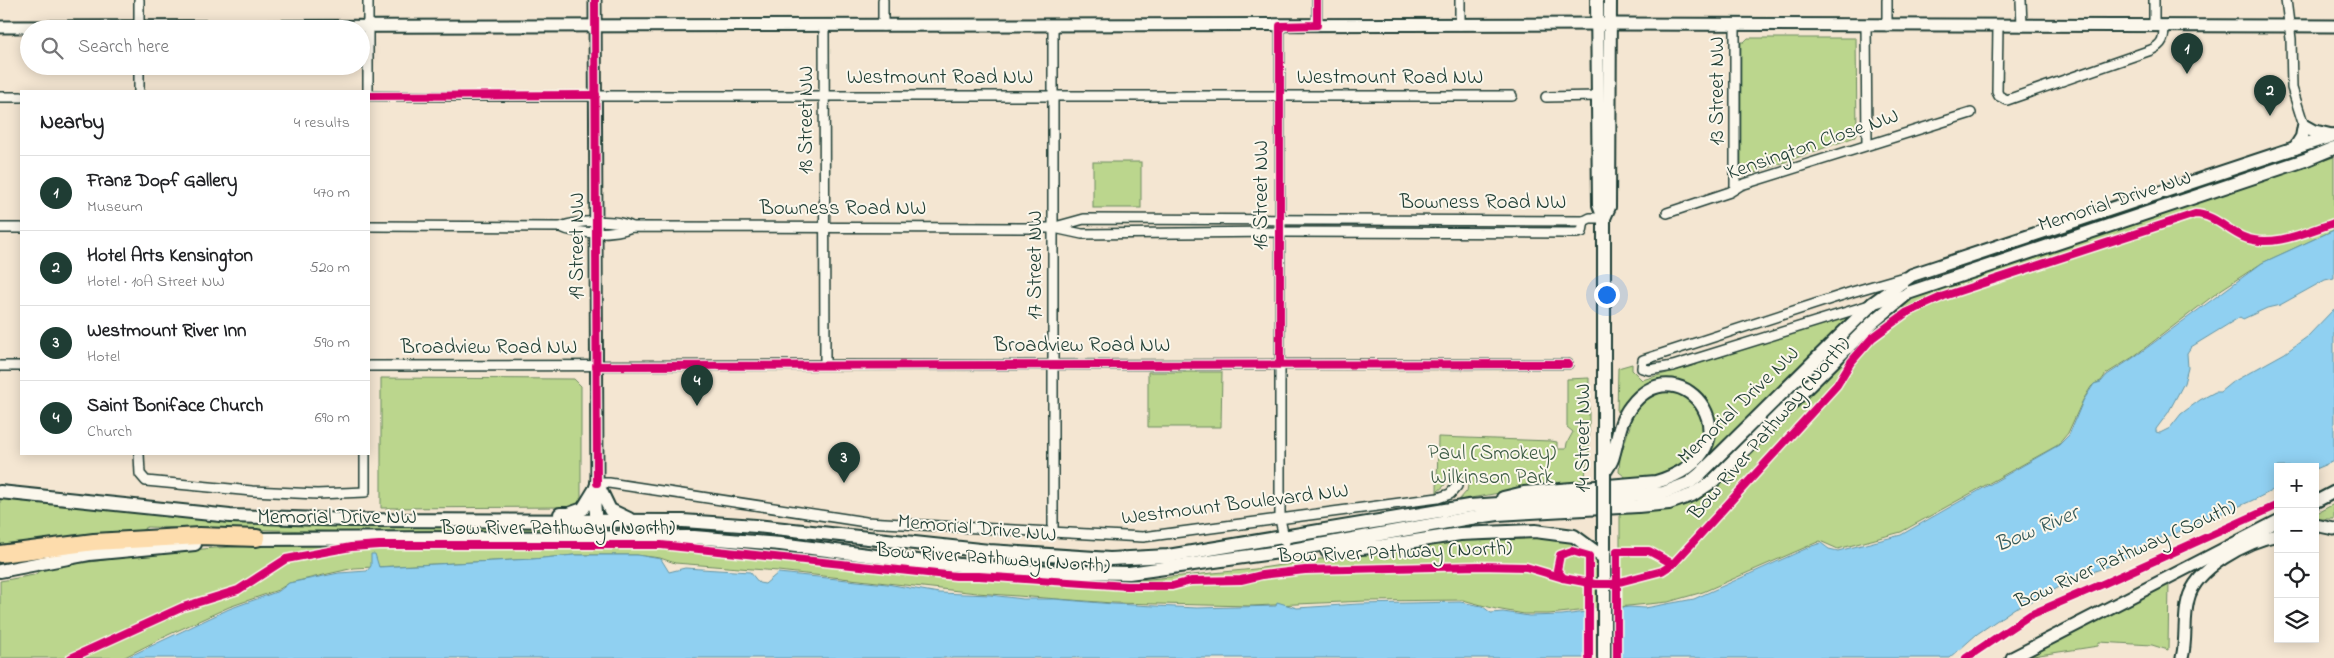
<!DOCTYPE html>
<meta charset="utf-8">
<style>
:root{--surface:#fff;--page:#f2f2f2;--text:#202124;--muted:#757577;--line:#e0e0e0;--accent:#1f3d34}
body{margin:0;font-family:"Indie Flower",sans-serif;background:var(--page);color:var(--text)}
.controls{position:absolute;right:15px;bottom:15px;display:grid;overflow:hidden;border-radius:0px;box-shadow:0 2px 12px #0003}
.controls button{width:45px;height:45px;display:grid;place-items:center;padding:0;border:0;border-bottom:1px solid var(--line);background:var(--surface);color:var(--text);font:25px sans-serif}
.you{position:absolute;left:1606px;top:294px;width:18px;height:18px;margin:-12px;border:4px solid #fff;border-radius:50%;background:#1a73e8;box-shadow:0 0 0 8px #1a73e833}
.badge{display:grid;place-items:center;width:32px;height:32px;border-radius:50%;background:var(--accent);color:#fff;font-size:16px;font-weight:700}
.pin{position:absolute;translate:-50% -41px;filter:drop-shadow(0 1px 2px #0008)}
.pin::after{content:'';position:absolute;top:26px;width:18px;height:15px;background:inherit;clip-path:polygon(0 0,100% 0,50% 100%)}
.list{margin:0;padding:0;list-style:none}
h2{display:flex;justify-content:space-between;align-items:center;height:65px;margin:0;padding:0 20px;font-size:21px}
h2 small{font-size:16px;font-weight:400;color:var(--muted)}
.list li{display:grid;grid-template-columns:32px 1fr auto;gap:15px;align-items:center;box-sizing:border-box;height:75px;padding:0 20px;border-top:1px solid var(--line)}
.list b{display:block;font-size:19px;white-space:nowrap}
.list p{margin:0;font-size:16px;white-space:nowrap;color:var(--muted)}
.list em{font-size:16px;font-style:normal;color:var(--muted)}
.icon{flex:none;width:28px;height:28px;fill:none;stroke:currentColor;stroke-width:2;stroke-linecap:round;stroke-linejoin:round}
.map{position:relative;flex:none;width:2334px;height:658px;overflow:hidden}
.search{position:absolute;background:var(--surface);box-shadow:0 2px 12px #0003;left:20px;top:20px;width:350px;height:55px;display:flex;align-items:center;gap:12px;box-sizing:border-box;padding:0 18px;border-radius:28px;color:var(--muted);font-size:19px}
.panel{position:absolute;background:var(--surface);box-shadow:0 2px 12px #0003;left:20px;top:90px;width:350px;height:365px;border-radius:0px}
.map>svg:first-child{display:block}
</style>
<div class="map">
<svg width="2334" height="658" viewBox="0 0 2334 658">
<rect width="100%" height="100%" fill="#f4e6d2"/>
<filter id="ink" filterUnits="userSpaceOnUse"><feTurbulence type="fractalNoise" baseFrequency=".02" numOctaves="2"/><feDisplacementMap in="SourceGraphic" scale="10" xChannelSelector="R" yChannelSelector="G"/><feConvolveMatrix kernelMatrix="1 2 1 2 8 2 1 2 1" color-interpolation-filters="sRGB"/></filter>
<g filter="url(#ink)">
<g fill="#bbd68d" stroke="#6d8a60">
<path d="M1748,38H1856L1857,132L1855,137L1754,173L1748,174L1743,170L1741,163V42H1744Z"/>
<path d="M2334,157V230L2262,263L2222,289L2133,357L2106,374L2101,381L2094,384L2091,387L2083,400L2068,433L2058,445L1901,532L1838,549L1820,541L1703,592L1668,602L1549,614H1524L1496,609L1463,600L1366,601L1251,606L1112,603L977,593L778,571L675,563L660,558L637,555H574L533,559L354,568L289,583L278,590L229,607L168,635L123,658H0V581L34,575L43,569L137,555L214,548L321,543H690L1074,580H1139L1255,569L1453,539L1542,536L1574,540L1586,552L1620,556V513C1655,510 1684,511 1713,490L1882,319L1913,296L1962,278Z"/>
<rect x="1093" y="162" width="48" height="46"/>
<path d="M1849,316L1848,320L1699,467C1707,454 1714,435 1713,419C1712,394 1681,377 1659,381C1636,385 1632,401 1617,412L1618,368L1632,364V370L1642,380L1678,370Z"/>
<path d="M1148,372H1222L1221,427H1148Z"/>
<path d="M381,378L574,379L581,386V497L578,503L571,507L381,508Z"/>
<path d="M1589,378V460L1586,465L1585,482L1534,487L1459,500L1467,491L1469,480L1467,478L1456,474L1449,476L1444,486L1437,492L1438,437L1551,441L1557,442V449H1566L1567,443L1573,432L1567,427V379Z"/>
<path d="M1670,391C1723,408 1706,455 1664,474C1654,478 1640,478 1629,480L1619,472L1620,457L1631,423L1629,422C1638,403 1650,395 1670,391Z"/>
<path d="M0,495L123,508L594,526L598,531L358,532L147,527L139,532L0,549Z"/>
<path d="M2334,504V519H2315V514Z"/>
<path d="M2169,580L2168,650L2152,645L2099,642L2098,646L2020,658Z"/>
</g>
<path fill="#90d0f1" stroke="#6395a5" d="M2334,230V278L2325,280L2280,305L2267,308L2243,319L2240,317L2191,347L2187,353L2188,368L2184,383L2168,413L2156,429V432L2160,433L2170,428L2181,414L2200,400L2215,392H2220L2231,383L2285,353L2307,337L2334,309V461L2315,469V467H2278V487C2255,501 2225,512 2199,522C2186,527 2171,539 2156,538L2150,545L2109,566L2073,579L2042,597L2015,608L1977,634L1950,658H126L229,609L279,591L289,583L339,573L367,571L371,566V554H375L379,567L533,559L574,555H637L661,559L669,572L685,568L750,572L759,583L765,584L778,573L887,584L939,593L990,595L1023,599H1054L1113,604L1197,608L1276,606L1277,602L1297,608L1358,604L1460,602L1482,606L1491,613L1503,612L1529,616L1562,615L1629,607L1645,608L1694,599L1812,546L1821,543L1829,549L1838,551L1901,535L2059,445L2069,435L2083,401L2094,384L2101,382L2107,375L2133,358L2262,263Z"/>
<path fill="#f4e6d2" d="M1618,606V634L1621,635L1619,658H1587L1586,644L1585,643L1586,609Z"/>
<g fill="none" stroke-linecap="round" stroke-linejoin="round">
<g stroke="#1f3d34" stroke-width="12">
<g id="minor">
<path d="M139,0V29"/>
<path d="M368,0V91"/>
<path d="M1317,0V25"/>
<path d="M1887,0V26"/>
<path d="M2021,0L2022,26"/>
<path d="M2154,0V26"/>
<path d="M2286,0L2291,39L2292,88L2304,126"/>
<path d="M1460,25V0"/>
<path d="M1866,25L1867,145"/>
<path d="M824,26L825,364"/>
<path d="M883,26V0"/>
<path d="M1053,26V533"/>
<path d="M1280,26V519L1285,542"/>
<path d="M1998,26L1997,92L1999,96L2007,100L2151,50C2163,44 2164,39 2164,26"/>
<path d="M139,66V91"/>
<path d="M369,96H1512"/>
<path d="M0,97H21"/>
<path d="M1546,97L1597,96"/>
<path d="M1735,188V24"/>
<path d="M1667,213L1730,192L1741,185L1971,113"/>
<path d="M1584,221L1590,218H1604"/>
<path d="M369,226L561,227C576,220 617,219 632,227"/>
<path d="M561,227C576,235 616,234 632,227L1054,228L1082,234L1280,232L1576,233L1582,232L1584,221"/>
<path d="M1055,227L1084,219L1584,221"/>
<path d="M0,228H21"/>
<path d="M1904,277L1852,292L1643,360L1642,368L1649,370L1673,366L1905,294"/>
<path d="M0,366H21"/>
<path d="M369,366L1568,364"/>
<path d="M139,454L140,474L146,481L252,491L317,494L365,492V454"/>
<path d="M597,483H609L866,522L1143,537L1438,498L1450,494L1457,486"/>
</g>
</g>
<g stroke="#1f3d34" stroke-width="15">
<g id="tertiary">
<path d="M595,0L597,483L594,491L596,521"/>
<path d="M0,27L1610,24L2334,26"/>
<path d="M2315,502L2334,492"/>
<path d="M2315,525L2334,529"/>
<path d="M2012,658L2278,521"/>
<path d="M2182,658C2187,639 2183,619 2188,600C2195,568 2247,541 2278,535"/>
</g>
</g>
<g stroke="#1f3d34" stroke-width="16">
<g id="secondary">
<path d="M1597,0L1599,205L1604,218V473"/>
<path d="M2295,148L2302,137L2304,126L2313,131L2330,135"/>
<path d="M1604,218L1609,207L1610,0"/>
<path d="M597,483L610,510L629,519"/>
<path d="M0,492L230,516L350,520L683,521L756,526L989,551L1110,559L1168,556L1469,506L1663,493L1689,483L1699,475L1873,303L1912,275L2334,135"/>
<path d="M1503,498L1524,493L1656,482C1765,450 1681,340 1631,406C1619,421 1618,439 1613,456C1612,462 1607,468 1604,473"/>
<path d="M560,514H569L583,509L594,491"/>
<path d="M249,539L694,537L780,544L907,560L1024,571L1129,573L1286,551L1464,519L1498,514L1638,506L1669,503L1692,495L1713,481L1873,322L1908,293L2305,160L2334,148"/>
<path d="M1327,551L1383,546L1460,534L1535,531L1574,536L1604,558"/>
<path d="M0,571L89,554L195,544"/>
<path d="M1604,658V531"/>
</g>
</g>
<g stroke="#1f3d34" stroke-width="20">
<path id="motorway" d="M0,554L94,542L199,536L257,538"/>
</g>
<use href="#minor" stroke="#fbf7ec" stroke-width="9"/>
<use href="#tertiary" stroke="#fbf7ec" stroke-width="11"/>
<use href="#secondary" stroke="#fbf7ec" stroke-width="12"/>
<use href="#motorway" stroke="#fddcac" stroke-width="16"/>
<g stroke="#1f3d34" stroke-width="16" stroke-linecap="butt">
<path id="secondary-bridge" d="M1604,531V473"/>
</g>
<use href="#secondary-bridge" stroke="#fbf7ec" stroke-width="12"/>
<g stroke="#fbf7ec" stroke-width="11">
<g id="cycleway">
<path d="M595,0L597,483"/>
<path d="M369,96L596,95"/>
<path d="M1280,364V26L1317,25V0"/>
<path d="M596,366L1568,364"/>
<path d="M1563,578L1557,570L1560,555L1572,551L1589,556V658"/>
<path d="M71,658L183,607L238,590L286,559L351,547L379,545H661L956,576H979L1127,586H1172L1191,581L1241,580L1262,575L1305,570L1478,566L1526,567L1563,578L1595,584H1612L1662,571L1673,564L1837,385L1851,362L1872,338L1906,313L1944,296L2195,214C2213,214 2227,230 2243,237C2272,249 2306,232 2334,223"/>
<path d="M1617,658V551H1649L1673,564"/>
<path d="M1966,658L2030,615L2105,583L2278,505"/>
</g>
</g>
<use href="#cycleway" stroke="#d6006c" stroke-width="8"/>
</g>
</g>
<g text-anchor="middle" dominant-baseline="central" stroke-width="4" stroke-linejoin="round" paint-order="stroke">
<g font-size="21" fill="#1f3d34" stroke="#fbf7ec">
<text x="940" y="78">Westmount Road NW</text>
<text x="1390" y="78">Westmount Road NW</text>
<text transform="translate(1718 91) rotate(-90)">13 Street NW</text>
<text transform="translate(807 120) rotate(-90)">18 Street NW</text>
<text transform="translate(1813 145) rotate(-19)">Kensington Close NW</text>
<text transform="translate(1262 195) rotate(-90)">16 Street NW</text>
<text transform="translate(2115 202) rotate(-18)">Memorial Drive NW</text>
<text x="1483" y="203">Bowness Road NW</text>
<text x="843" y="209">Bowness Road NW</text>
<text transform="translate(578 246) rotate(-90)">19 Street NW</text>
<text transform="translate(1036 265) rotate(-90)">17 Street NW</text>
<text x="1082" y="346">Broadview Road NW</text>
<text x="489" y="348">Broadview Road NW</text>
<text transform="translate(1739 406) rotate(-44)">Memorial Drive NW</text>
<text transform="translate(1770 429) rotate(-49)">Bow River Pathway (North)</text>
<text transform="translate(1584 438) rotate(-90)">14 Street NW</text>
<text transform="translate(1235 505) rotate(-7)">Westmount Boulevard NW</text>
<text x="337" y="518">Memorial Drive NW</text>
<text x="558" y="529">Bow River Pathway (North)</text>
<text transform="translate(977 529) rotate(5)">Memorial Drive NW</text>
<text transform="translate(1395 553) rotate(-2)">Bow River Pathway (North)</text>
<text transform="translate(2126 555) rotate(-24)">Bow River Pathway (South)</text>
<text transform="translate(993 559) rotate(4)">Bow River Pathway (North)</text>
</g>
<g font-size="21" fill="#3e5c46" stroke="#fbf7ec">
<text x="1492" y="454">Paul (Smokey)<tspan x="1492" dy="24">Wilkinson Park</tspan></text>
</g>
<g font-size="22" font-style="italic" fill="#365a5a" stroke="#fbf7ec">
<text transform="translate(2037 530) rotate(-23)">Bow River</text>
</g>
</g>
</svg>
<div class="controls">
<button>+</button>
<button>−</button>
<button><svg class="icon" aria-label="locate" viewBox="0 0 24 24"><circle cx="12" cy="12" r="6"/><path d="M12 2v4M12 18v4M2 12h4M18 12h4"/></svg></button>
<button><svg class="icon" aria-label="layers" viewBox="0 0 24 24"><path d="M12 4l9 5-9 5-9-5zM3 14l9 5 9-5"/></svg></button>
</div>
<div class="you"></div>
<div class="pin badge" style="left:2187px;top:74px">1</div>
<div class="pin badge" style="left:2270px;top:116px">2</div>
<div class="pin badge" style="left:844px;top:483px">3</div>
<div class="pin badge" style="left:697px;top:406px">4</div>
<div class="search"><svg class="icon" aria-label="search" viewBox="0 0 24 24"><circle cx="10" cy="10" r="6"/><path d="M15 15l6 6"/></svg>Search here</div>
<section class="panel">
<h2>Nearby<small>4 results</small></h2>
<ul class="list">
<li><span class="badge">1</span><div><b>Franz Dopf Gallery</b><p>Museum</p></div><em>470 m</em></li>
<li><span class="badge">2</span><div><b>Hotel Arts Kensington</b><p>Hotel · 10A Street NW</p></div><em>520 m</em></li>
<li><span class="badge">3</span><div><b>Westmount River Inn</b><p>Hotel</p></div><em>590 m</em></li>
<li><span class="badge">4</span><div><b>Saint Boniface Church</b><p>Church</p></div><em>690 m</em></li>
</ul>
</section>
</div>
